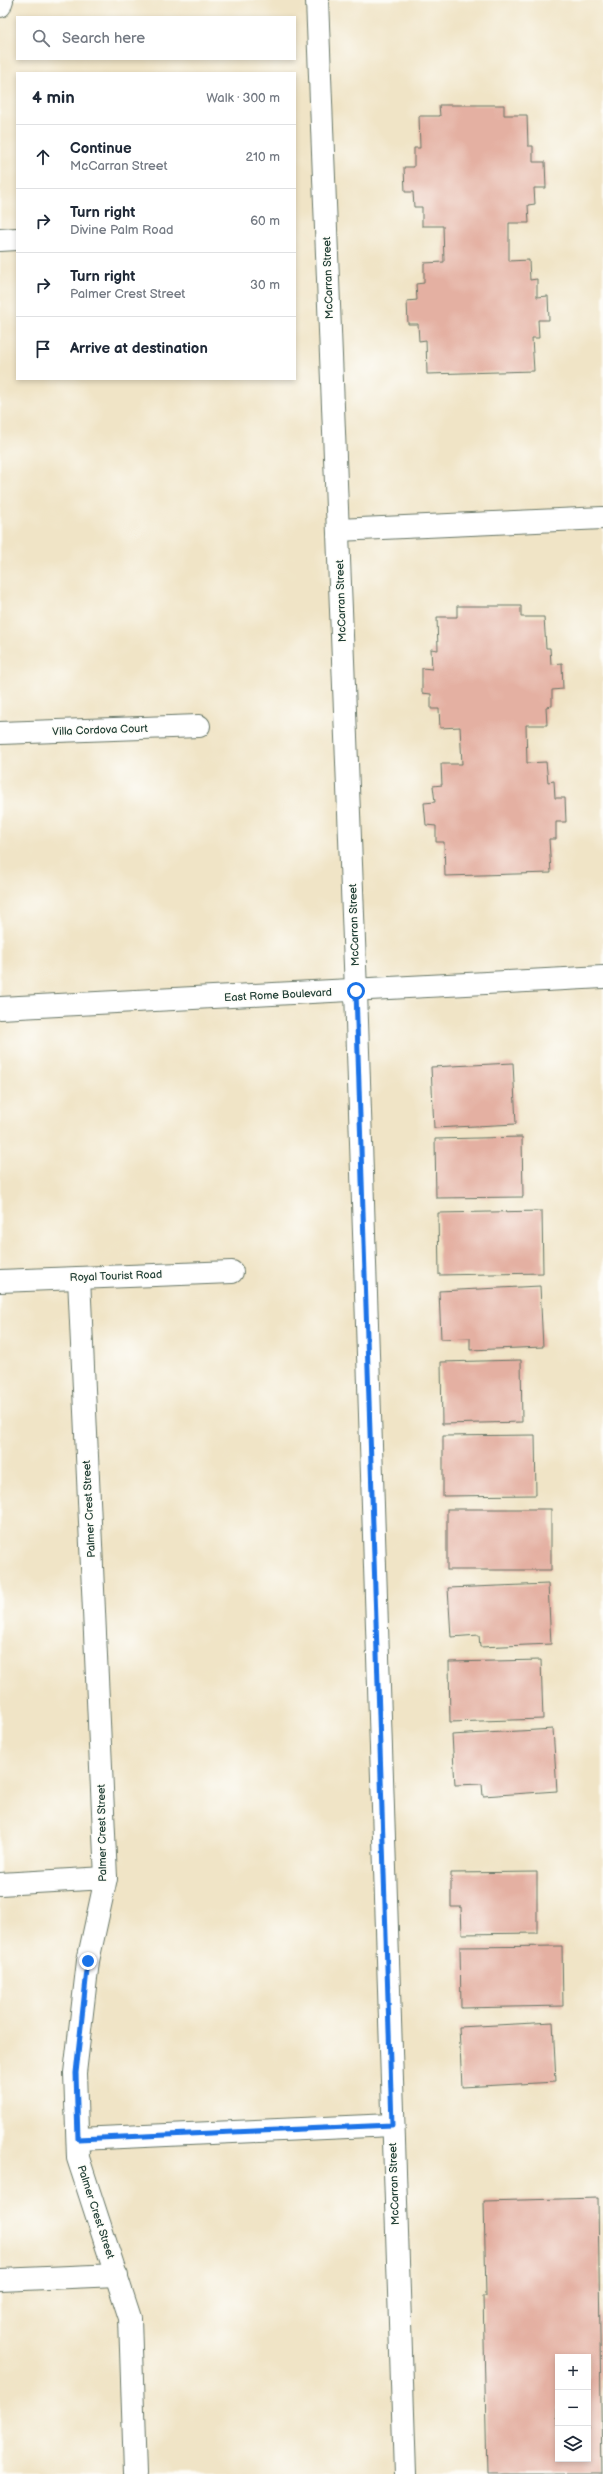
<!DOCTYPE html>
<meta charset="utf-8">
<style>
:root{--surface:#fff;--page:#f2f2f3;--text:#1f2937;--muted:#747a83;--line:#e0e1e3}
body{margin:0;font-family:"Balsamiq Sans",sans-serif;background:var(--page);color:var(--text)}
.controls{position:absolute;right:12px;bottom:12px;display:grid;overflow:hidden;border-radius:0px;box-shadow:0 2px 6px #0003}
.controls button{width:36px;height:36px;display:grid;place-items:center;padding:0;border:0;border-bottom:1px solid var(--line);background:var(--surface);color:var(--text);font:20px sans-serif}
.stop{position:absolute;width:12px;height:12px;margin:-9px;border:3px solid #1a73e8;border-radius:50%;background:#fff}
.stop.end{background:#1a73e8;border-color:#fff;box-shadow:0 1px 4px #0008}
.list{margin:0;padding:0;list-style:none}
h2{display:flex;justify-content:space-between;align-items:center;height:52px;margin:0;padding:0 16px;font-size:17px}
h2 small{font-size:13px;font-weight:400;color:var(--muted)}
.list li{display:grid;grid-template-columns:26px 1fr auto;gap:12px;align-items:center;box-sizing:border-box;height:64px;padding:0 16px;border-top:1px solid var(--line)}
.list b{display:block;font-size:15px;white-space:nowrap}
.list p{margin:0;font-size:13px;white-space:nowrap;color:var(--muted)}
.list em{font-size:13px;font-style:normal;color:var(--muted)}
.icon{flex:none;width:22px;height:22px;fill:none;stroke:currentColor;stroke-width:2;stroke-linecap:round;stroke-linejoin:round}
.map{position:relative;flex:none;width:603px;height:2474px;overflow:hidden}
.search{position:absolute;background:var(--surface);box-shadow:0 2px 6px #0003;left:16px;top:16px;width:280px;height:44px;display:flex;align-items:center;gap:10px;box-sizing:border-box;padding:0 14px;border-radius:0px;color:var(--muted);font-size:15px}
.panel{position:absolute;background:var(--surface);box-shadow:0 2px 6px #0003;left:16px;top:72px;width:280px;height:308px;border-radius:0px}
.map>svg:first-child{display:block}
</style>
<div class="map">
<svg width="603" height="2474" viewBox="0 0 603 2474">
<rect width="100%" height="100%" fill="#fdfcf7"/>
<filter id="ink" filterUnits="userSpaceOnUse"><feTurbulence type="fractalNoise" baseFrequency=".025" numOctaves="2"/><feDisplacementMap in="SourceGraphic" scale="8" xChannelSelector="R" yChannelSelector="G"/><feConvolveMatrix kernelMatrix="1 2 1 2 8 2 1 2 1" color-interpolation-filters="sRGB"/></filter>
<filter id="wash" filterUnits="userSpaceOnUse"><feTurbulence type="fractalNoise" baseFrequency=".012" numOctaves="4" result="noise"/><feDisplacementMap in="SourceGraphic" scale="16" xChannelSelector="R" yChannelSelector="G"/><feGaussianBlur stdDeviation="0.9" result="paint"/><feColorMatrix in="noise" values="0 0 0 0 0 0 0 0 0 0 0 0 0 0 0 0 0 1.4 0 .05"/><feComposite in="paint" operator="in"/></filter>
<g filter="url(#wash)">
<rect width="100%" height="100%" fill="#f0e4c6"/>
<g id="blocks">
<g fill="#e4b0a2" fill-rule="evenodd">
<path d="M439,105H504V115H527L528,146H533V162H545L546,188H534L535,204L528,205L529,223H509V261L529,260L530,280L537,279V297L548,296L549,320H538L539,338H532L534,371L427,374L426,340L419,341L418,324H408L407,301L417,300L416,284L424,283V263L444,262L443,226H422V207H414L413,192H405L404,167H414V148H420L419,116H440Z"/>
<path d="M457,606H521V617H544L546,648H550L551,664L562,663L563,689L552,690V706L546,707L547,725H526L527,763L546,762L548,782L554,781L555,798H565L566,822H556V839H549L551,873L445,876L444,842H436V826L426,825L424,803L435,802L433,786L442,785L441,764H462L460,727L440,728L439,709H431V694L422,693V668L432,669L431,649L438,650L437,617H457Z"/>
<path d="M513,1063L516,1124L434,1128L431,1067Z"/>
<path d="M522,1137L523,1197L436,1198L435,1139Z"/>
<path d="M542,1211L543,1273L439,1275L438,1213Z"/>
<path d="M540,1286L543,1347L470,1350V1338L441,1339L439,1291Z"/>
<path d="M521,1360L522,1422L442,1424L441,1362Z"/>
<path d="M535,1435L536,1495L443,1496V1436Z"/>
<rect x="447" y="1509" width="104" height="61"/>
<path d="M548,1584L551,1644L480,1647L479,1635L451,1637L448,1588Z"/>
<path d="M541,1660L543,1719L450,1722L449,1662Z"/>
<path d="M553,1729L557,1791L483,1796L482,1784L455,1785L452,1735Z"/>
<path d="M537,1872V1933L462,1934L461,1907H451V1873Z"/>
<path d="M562,1946L563,2006L461,2008L460,1947Z"/>
<path d="M553,2022L556,2082L462,2087L459,2027Z"/>
<path d="M598,2198L602,2474H487L483,2296H486L484,2201ZM558,2357H588V2459H558Z"/>
</g>
</g>
</g>
<g filter="url(#ink)">
<use href="#blocks" fill-opacity="0" stroke="#687767" stroke-width="1"/>
<g fill="none" stroke-linecap="round" stroke-linejoin="round">
<g stroke="#687767" stroke-width="24">
<g id="minor">
<path d="M317,0L356,991L405,2474"/>
<path d="M0,6L2,0"/>
<path d="M0,240L17,239"/>
<path d="M338,530L603,518"/>
<path d="M0,733L199,726"/>
<path d="M0,1008L603,977"/>
<path d="M79,1278L106,1878L88,1961L75,2073L78,2158L130,2318L135,2474"/>
<path d="M0,1281L232,1272"/>
<path d="M0,1884L106,1878"/>
<path d="M78,2139L392,2125"/>
<path d="M0,2280L117,2275"/>
</g>
</g>
<use href="#minor" stroke="#fff" stroke-width="22"/>
</g>
</g>
<g fill="none" stroke-linecap="round" stroke-linejoin="round" filter="url(#ink)">
<path stroke="#1a73e8" stroke-width="5" d="M88,1961L76,2073L78,2139L392,2125L356,991"/>
</g>
<g text-anchor="middle" dominant-baseline="central" stroke-width="3" stroke-linejoin="round" paint-order="stroke">
<g font-size="11" fill="#1f3d34" stroke="#fdfcf7">
<text transform="translate(328 278) rotate(-92)">McCarran Street</text>
<text transform="translate(341 601) rotate(-92)">McCarran Street</text>
<text transform="translate(100 730) rotate(-2)">Villa Cordova Court</text>
<text transform="translate(354 925) rotate(-92)">McCarran Street</text>
<text transform="translate(278 995) rotate(-3)">East Rome Boulevard</text>
<text transform="translate(116 1276) rotate(-2)">Royal Tourist Road</text>
<text transform="translate(89 1509) rotate(-93)">Palmer Crest Street</text>
<text transform="translate(102 1833) rotate(-91)">Palmer Crest Street</text>
<text transform="translate(394 2184) rotate(-92)">McCarran Street</text>
<text transform="translate(96 2212) rotate(72)">Palmer Crest Street</text>
</g>
</g>
</svg>
<div class="controls">
<button>+</button>
<button>−</button>
<button><svg class="icon" aria-label="layers" viewBox="0 0 24 24"><path d="M12 4l9 5-9 5-9-5zM3 14l9 5 9-5"/></svg></button>
</div>
<div class="stop" style="left:356px;top:991px"></div>
<div class="stop end" style="left:88px;top:1961px"></div>
<div class="search"><svg class="icon" aria-label="search" viewBox="0 0 24 24"><circle cx="10" cy="10" r="6"/><path d="M15 15l6 6"/></svg>Search here</div>
<section class="panel">
<h2>4 min<small>Walk · 300 m</small></h2>
<ul class="list">
<li><svg class="icon" aria-label="ahead" viewBox="0 0 24 24"><path d="M12 20V5M6 11l6-6 6 6"/></svg><div><b>Continue</b><p>McCarran Street</p></div><em>210 m</em></li>
<li><svg class="icon" aria-label="right" viewBox="0 0 24 24"><path d="M7 20v-9h11M14 6l5 5-5 5"/></svg><div><b>Turn right</b><p>Divine Palm Road</p></div><em>60 m</em></li>
<li><svg class="icon" aria-label="right" viewBox="0 0 24 24"><path d="M7 20v-9h11M14 6l5 5-5 5"/></svg><div><b>Turn right</b><p>Palmer Crest Street</p></div><em>30 m</em></li>
<li><svg class="icon" aria-label="arrive" viewBox="0 0 24 24"><path d="M6 21V4h12l-3 4 3 4H6"/></svg><div><b>Arrive at destination</b></div></li>
</ul>
</section>
</div>
